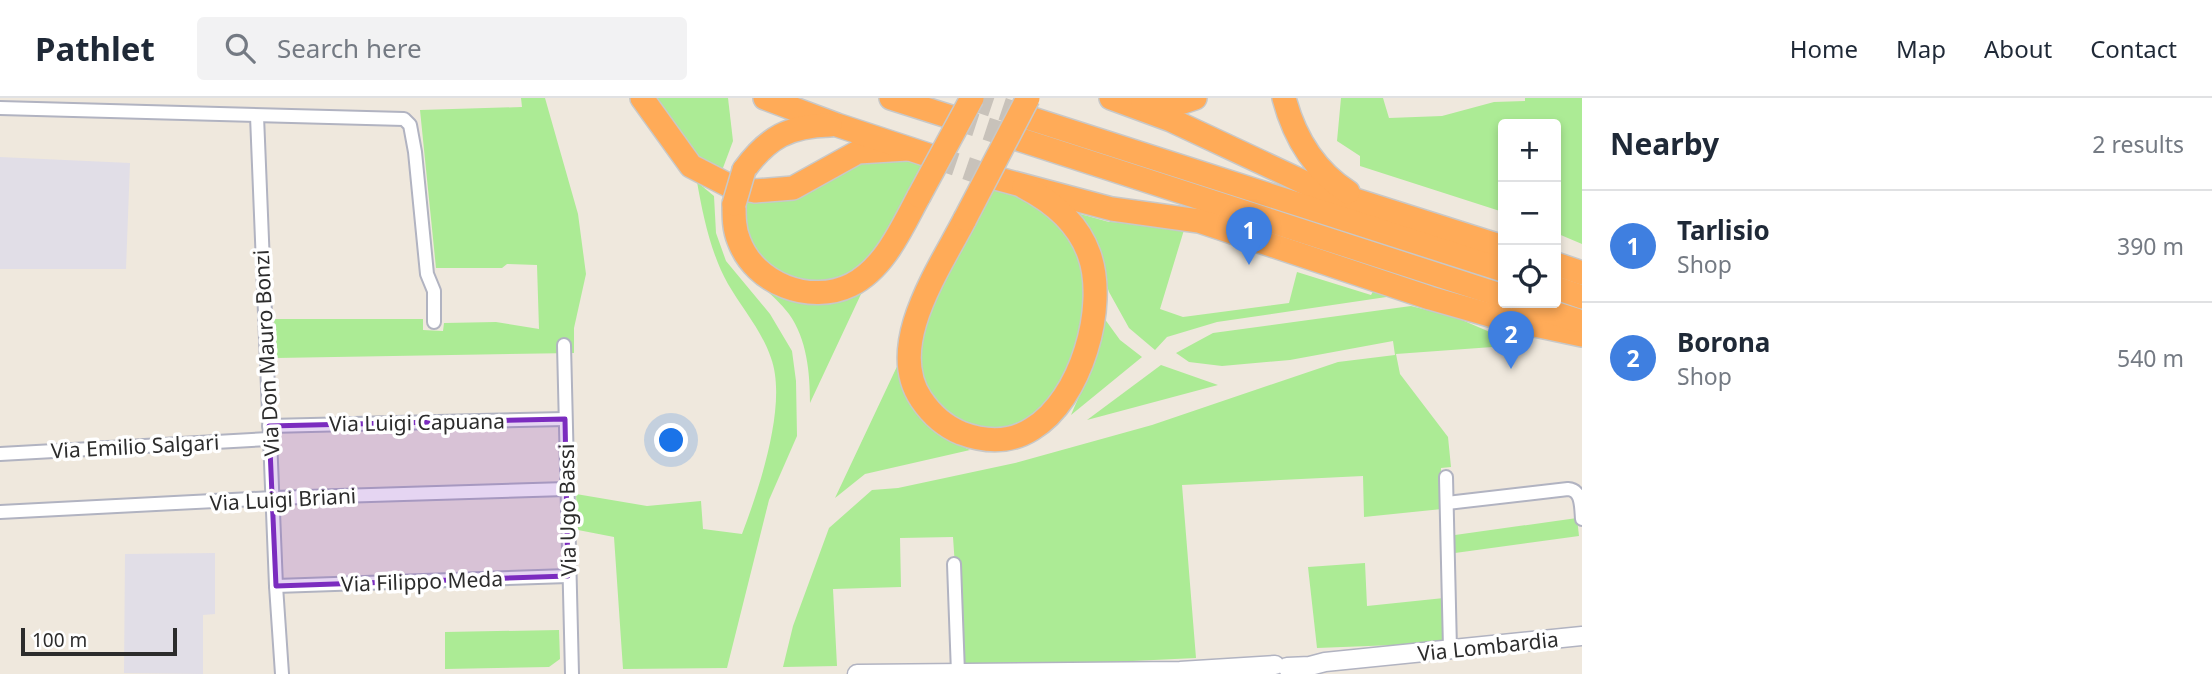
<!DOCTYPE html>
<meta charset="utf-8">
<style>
:root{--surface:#fff;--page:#f2f2f3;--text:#1f2937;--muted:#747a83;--line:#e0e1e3;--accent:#0f766e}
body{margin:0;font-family:"Noto Sans",sans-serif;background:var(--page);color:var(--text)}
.controls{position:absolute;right:21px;top:21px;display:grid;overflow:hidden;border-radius:7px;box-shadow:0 4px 10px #0003}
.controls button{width:63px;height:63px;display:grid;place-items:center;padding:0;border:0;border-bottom:2px solid var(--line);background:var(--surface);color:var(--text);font:35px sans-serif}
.scale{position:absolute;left:21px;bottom:18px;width:156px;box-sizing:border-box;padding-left:7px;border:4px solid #2c2c2c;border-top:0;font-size:19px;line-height:24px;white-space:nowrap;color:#2c2c2c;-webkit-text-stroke:5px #fff;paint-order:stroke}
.you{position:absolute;left:672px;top:343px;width:24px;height:24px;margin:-18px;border:5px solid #fff;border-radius:50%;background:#1a73e8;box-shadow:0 0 0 10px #1a73e833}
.badge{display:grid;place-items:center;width:46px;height:46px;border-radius:50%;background:var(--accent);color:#fff;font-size:23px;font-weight:700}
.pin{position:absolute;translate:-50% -58px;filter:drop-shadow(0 2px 4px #0008)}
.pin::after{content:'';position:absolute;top:37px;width:24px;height:21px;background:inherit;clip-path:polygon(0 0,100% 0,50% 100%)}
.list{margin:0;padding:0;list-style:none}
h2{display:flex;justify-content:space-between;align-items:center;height:91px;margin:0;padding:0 28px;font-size:30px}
h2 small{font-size:23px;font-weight:400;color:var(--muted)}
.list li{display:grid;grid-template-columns:46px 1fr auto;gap:21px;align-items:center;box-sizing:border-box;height:112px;padding:0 28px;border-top:2px solid var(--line)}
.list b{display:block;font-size:26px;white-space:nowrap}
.list p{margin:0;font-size:23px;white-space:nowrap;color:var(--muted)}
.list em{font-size:23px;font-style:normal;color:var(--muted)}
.icon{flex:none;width:38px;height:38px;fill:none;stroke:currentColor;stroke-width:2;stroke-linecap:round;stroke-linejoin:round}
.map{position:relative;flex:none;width:1582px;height:576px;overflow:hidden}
header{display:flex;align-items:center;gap:42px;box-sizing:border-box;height:98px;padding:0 35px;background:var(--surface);border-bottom:2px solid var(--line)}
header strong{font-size:33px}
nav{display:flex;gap:38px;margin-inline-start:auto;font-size:24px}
.search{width:490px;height:63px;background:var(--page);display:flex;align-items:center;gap:18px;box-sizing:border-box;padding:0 24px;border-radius:7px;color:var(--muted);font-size:26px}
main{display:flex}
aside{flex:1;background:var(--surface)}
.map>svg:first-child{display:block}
</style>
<header>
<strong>Pathlet</strong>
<div class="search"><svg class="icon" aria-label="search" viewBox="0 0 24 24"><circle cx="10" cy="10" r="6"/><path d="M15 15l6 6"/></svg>Search here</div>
<nav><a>Home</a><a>Map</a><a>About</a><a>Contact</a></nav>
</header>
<main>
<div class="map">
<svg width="1582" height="576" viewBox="0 0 1582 576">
<rect width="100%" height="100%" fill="#efe8dd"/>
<g fill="#e1dee7">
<path d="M0,59L130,65L126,171H0Z"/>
<path d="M215,455V516L203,517V576L124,575L125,456Z"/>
</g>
<g fill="#aceb95">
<path d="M521,0H545L578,116L586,176L574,230V255L276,260L274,221H423V232L443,233L444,225L496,224L539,231L537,167L507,166L502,170H436L420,12L522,9Z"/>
<path d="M649,0H728L733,43L720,78L705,70Z"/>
<path d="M1341,0H1383L1389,20L1442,18L1494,4L1525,3V0H1582V146L1556,135V26H1503V114L1360,68V58L1337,43Z"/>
<path d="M893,57L930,65L900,129L844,185L796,187L749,150L741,101L856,63Z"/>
<path d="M697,84L714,98L716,135L726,163L770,216L792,253L796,283L797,338L769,402L727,570L623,571L614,439L578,432L576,396L647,408L701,403L703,431L742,436C759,391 788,306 771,260C762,233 742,210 728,186C711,156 703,118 697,84Z"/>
<path d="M992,85L1025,97L1058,120L1084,159L1090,208L1058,304L995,338L949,324L920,285V236L930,205Z"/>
<path d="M1066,112L1109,124L1146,125L1167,131L1184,132L1160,211L1183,219L1289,205L1297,174L1371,197L1375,190L1400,197L1217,224L1167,239L1155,252L1129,230L1109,194L1092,142Z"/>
<path d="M751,177L838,202L862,194L810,305C810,275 807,241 789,216C778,202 763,190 751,177Z"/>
<path d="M1411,208L1455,219L1520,247L1396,256L1400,276L1448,339L1451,369L1441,370L1442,411L1364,419L1363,378L1182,387L1196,560L962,571L953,439L900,440L901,489L833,491L837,568L783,569L793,528L829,430L872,392L898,390L1015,365L1152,327L1338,264L1395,257L1393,243L1290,262L1222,268L1189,264L1176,255L1213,235Z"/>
<path d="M1104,220L1120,242L1142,259L1071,317C1085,285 1100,256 1104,220Z"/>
<path d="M901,260C901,267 900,276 901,283C907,317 941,339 970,352L865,376L835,400Z"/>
<path d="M1161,267L1218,287L1087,322Z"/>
<path d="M1577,420L1579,438L1455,455V437Z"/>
<path d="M1365,465L1367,508L1444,500L1446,545L1317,550L1308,469Z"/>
<path d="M559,532L560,561L549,569L445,571V534Z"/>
</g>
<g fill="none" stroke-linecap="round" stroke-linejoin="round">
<g stroke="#c8c2ba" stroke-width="23" stroke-dasharray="23 11" stroke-linecap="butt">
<path d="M970,0L1026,19"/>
<path d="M954,20L1015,40"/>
<path d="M934,59L995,80"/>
</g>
<g stroke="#b1b3c1" stroke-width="16">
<g id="street">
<path d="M0,10L404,21L410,27L415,54L427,176L434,193V224"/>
<path d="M257,18L276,488L282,576"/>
<path d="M564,247L572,576"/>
<path d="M269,328L565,321"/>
<path d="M0,356L269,341"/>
<path d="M1446,379L1450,551"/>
<path d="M1447,405L1568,391C1582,392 1581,409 1582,421"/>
<path d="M0,414L273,400L566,391"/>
<path d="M954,466L958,575"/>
<path d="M276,488L568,478"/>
</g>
</g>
<g stroke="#b1b3c1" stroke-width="21">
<g id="secondary">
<path d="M1287,569L1310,568L1325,564L1582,538"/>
<path d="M857,576L1180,573L1275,567"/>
</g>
</g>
<g stroke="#c8c8c8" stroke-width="26">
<g id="highway">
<path d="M642,0L691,68L730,88L755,93L793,90L858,54L907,51"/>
<path d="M765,0L837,27L934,59"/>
<path d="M891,0L954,20"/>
<path d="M1111,0L1171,22L1314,89L1503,149"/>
<path d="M1284,0C1294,38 1314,72 1348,94"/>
<path d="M1143,4H1183L1195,0"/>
<path d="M1026,19L1503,172"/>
<path d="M1015,40L1503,198"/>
<path d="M744,72C768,39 789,28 830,27"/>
<path d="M995,80L1112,111L1199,123L1430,200L1493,218L1582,237"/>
<path d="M734,106C734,119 734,131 739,143C755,186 810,207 851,187C885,170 902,129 919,98"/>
<path d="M965,121C940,170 885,247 921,301C931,316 944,328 961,335C985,344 1010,345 1032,331C1081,302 1108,208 1089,156C1078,125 1051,103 1024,89"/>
<path d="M1556,166L1582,175"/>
<path d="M1556,190L1582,199"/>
<path d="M1522,205L1576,222"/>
</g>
</g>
<use href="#street" stroke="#fff" stroke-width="12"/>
<use href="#secondary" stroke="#fff" stroke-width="18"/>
<use href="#highway" stroke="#ffab58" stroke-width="23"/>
<g stroke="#c8c8c8" stroke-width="26" stroke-linecap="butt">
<g id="highway-bridge">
<path d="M919,98L972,0"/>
<path d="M734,106L744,72"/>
<path d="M965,121L1028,0"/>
</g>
</g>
<use href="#highway-bridge" stroke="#ffab58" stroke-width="23"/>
</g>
<path fill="#7b2cbf" fill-opacity="0.2" stroke="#7b2cbf" stroke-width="5" stroke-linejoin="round" d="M565,321L568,478L276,488L269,328Z"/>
<g text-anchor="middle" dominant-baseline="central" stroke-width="7" stroke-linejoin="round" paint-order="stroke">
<g font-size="21" fill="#2c2c2c" stroke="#fff">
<text transform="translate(266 255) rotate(-93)">Via Don Mauro Bonzi</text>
<text transform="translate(417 324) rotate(-1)">Via Luigi Capuana</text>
<text transform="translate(135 348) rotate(-3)">Via Emilio Salgari</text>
<text transform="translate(283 401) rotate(-3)">Via Luigi Briani</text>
<text transform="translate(567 412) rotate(-91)">Via Ugo Bassi</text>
<text transform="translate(422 483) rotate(-2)">Via Filippo Meda</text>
<text transform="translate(1488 548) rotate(-6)">Via Lombardia</text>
</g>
</g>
</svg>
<div class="controls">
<button>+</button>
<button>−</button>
<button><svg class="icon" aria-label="locate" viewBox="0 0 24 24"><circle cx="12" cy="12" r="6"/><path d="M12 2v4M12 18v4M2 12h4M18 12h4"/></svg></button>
</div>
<div class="scale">100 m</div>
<div class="you"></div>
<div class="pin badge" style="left:1249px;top:167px;background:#3f7fe0">1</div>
<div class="pin badge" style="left:1511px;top:271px;background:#3f7fe0">2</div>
</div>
<aside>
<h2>Nearby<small>2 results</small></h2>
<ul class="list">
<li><span class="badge" style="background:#3f7fe0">1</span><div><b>Tarlisio</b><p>Shop</p></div><em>390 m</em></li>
<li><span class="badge" style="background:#3f7fe0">2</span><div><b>Borona</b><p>Shop</p></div><em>540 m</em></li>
</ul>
</aside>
</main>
